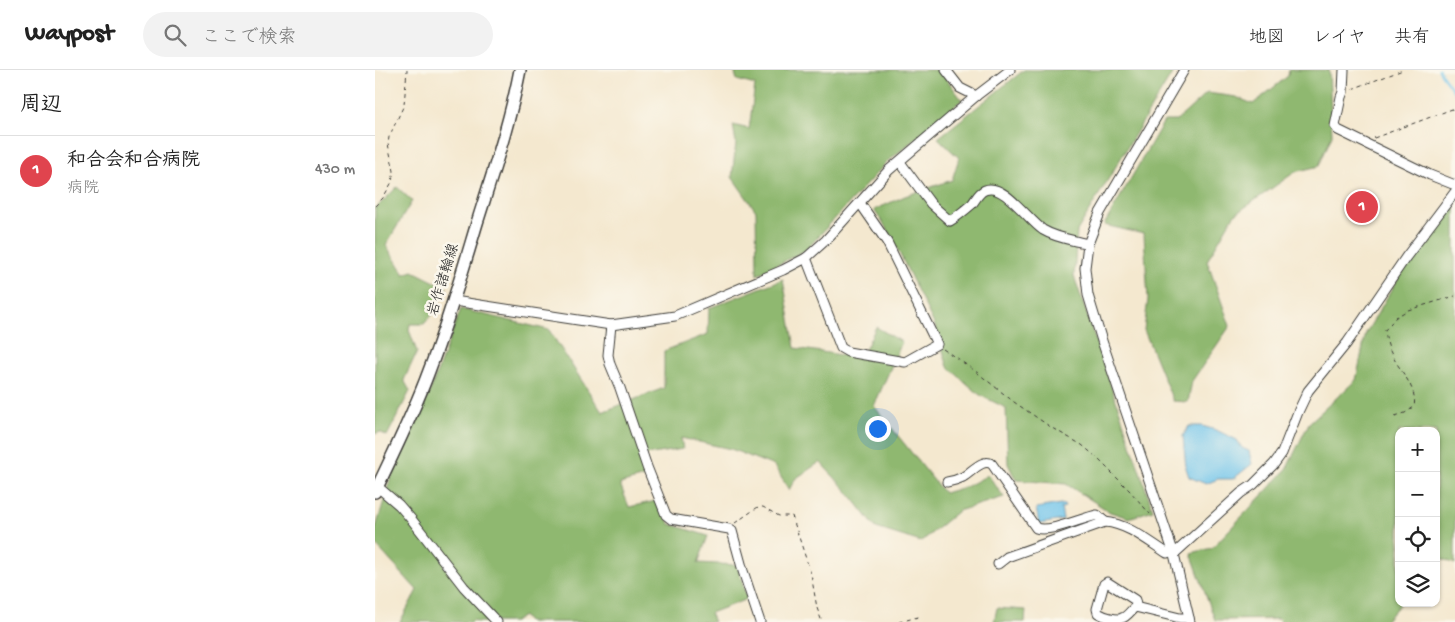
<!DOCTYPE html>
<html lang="ja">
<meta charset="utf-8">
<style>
:root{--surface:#fff;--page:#f2f2f2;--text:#222;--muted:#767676;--line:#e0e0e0;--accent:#b5179e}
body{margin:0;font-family:"Gochi Hand","Klee One",sans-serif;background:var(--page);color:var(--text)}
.controls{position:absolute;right:15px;bottom:15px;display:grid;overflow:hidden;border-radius:10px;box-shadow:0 1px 4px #0004}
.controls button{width:45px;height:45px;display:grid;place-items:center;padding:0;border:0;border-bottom:1px solid var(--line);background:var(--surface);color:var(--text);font:25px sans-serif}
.you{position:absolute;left:502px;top:358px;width:18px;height:18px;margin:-12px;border:4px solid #fff;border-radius:50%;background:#1a73e8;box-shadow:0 0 0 8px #1a73e833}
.badge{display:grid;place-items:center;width:32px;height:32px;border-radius:50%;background:var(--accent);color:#fff;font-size:16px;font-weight:700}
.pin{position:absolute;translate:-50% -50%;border:2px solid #fff;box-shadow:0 1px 5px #0006}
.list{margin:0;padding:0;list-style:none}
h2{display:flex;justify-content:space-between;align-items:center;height:65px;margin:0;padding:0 20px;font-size:21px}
h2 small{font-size:16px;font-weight:400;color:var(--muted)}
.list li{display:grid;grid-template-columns:32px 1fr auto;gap:15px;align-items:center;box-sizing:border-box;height:70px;padding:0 20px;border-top:1px solid var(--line)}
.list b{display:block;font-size:19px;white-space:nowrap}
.list p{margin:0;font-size:16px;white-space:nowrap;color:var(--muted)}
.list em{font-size:16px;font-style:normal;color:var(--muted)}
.icon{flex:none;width:28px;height:28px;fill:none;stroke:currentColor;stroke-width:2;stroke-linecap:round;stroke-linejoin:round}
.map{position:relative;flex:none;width:1080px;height:552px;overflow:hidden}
header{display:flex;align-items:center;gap:30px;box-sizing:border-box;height:70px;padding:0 25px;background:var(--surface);border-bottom:1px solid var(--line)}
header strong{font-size:24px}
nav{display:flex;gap:28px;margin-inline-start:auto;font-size:18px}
.search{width:350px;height:45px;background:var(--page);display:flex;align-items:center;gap:12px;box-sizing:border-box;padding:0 18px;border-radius:28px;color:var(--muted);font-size:19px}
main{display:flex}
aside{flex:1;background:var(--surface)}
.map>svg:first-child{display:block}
</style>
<header>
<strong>Waypost</strong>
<div class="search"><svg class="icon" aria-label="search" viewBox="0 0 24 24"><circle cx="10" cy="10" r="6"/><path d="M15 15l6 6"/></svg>ここで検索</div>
<nav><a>地図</a><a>レイヤ</a><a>共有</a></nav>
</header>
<main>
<aside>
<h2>周辺<small></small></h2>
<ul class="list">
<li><span class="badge" style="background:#e0444e">1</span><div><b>和合会和合病院</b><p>病院</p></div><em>430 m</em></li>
</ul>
</aside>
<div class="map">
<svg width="1080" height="552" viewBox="0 0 1080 552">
<rect width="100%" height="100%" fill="#fbf7ec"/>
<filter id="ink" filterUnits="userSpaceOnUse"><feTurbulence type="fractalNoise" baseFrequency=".02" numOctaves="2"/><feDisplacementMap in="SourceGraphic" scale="10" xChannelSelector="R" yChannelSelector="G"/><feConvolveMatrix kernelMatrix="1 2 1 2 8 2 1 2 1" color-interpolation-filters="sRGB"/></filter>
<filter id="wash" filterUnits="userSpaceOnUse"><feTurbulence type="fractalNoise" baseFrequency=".0096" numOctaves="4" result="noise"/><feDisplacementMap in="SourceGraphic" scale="20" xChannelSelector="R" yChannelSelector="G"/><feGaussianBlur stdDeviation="1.12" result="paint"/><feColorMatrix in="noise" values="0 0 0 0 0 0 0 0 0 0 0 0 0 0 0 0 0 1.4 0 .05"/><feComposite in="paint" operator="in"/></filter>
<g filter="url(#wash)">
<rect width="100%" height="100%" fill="#f4e8cf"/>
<g fill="#8fb86f" stroke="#566a46">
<path d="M359,0H565L587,30L511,93L431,180L382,205L381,141L357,107L361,73L358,55L374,59L380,15L362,10Z"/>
<path d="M649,0H799L702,161L699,206L778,440L754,448L735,442L691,414L641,410L633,394L631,338L605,325L573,297L560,256L514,162L499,140L530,126L577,110L584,88L563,68Z"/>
<path d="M914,0H954L957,65L944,96L920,102L859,145L832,191L855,256L817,311L813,332L798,331L769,260L773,229L769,164L729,155L789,51H801L832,23L861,27L878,34L913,6Z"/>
<path d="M22,117L37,131L11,175L29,204L38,201L72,218L57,245L49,254H35L34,260L42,282L29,310L35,321L12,366L5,362L0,364V139Z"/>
<path d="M1080,137V494L1061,486V361H1024V533H1026L1009,552H905L904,549L840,550L816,483L837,478L911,400L934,353L981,310L991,263L1034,190Z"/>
<path d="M408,209L420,278L486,288L501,257L527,272L499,336L569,423L593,416L613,405L629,427L583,441L546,472L501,458L473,422L445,392L420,409L414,420L399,396L356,379L306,368L308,379L264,386L272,406L245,414L254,437L281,431L295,454L333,466L323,493L362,495L372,529L335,543L339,552H153L148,546L139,552H103L98,550L97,552H25L42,520L0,474V461L15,410L53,326L86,239L174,260L227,342L289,318V281L333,264L334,238Z"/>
<path d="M622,538L651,540L650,552H619Z"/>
</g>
<g fill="#6dc3ea" stroke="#447083">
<path d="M814,356H827L841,360L862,370L867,378L874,381L877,394L858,409H843L831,414L814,407L811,398L808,366Z"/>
<path d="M686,434L689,435L690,437L686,438L688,450L664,454L661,438Z"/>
</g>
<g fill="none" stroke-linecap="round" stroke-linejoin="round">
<path stroke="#6dc3ea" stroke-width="2.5" d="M1064,0L1067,5L1080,23"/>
</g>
</g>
<g filter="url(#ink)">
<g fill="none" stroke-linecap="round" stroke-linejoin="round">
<g stroke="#3c3b37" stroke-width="11">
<g id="minor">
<path d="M571,0L585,18L601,26"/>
<path d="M809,0L725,143L713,174L710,198L713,225L727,271L799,484L815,552"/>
<path d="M969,0L968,22L966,27L960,56L963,60L1055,105L1080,115"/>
<path d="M525,92L556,134L575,151C583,146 590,140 597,134C601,129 604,122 610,120C628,112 653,150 668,160C681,168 698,170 713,174"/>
<path d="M431,188L466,278L473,282L530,292L562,274L512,172L485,133"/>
<path d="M79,231L236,255L300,246L408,200L431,188L451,170L514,100L601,26L635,0"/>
<path d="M236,255L233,285L235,294L245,318L272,397L291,445L296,449L354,459L357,461L368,501L385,552"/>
<path d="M572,412C578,411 584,409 588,407C597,402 607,388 617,394L661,458C675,463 707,448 722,445L730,452"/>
<path d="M3,417L24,435L37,450L89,517L122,552"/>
<path d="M799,484L866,423L878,415L899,394L907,383L923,342L933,321L972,273L1031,187L1080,122"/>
<path d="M623,494L632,487L730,452C753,454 773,471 792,483L798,481"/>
<path d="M760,537L761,535L760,530L732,512L729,514L722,539L723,543C728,546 742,551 747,548C752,547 756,540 760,537L805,548H814"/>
</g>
</g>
<g stroke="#3c3b37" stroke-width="14">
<path id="major" d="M0,422C19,382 39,342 54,301C73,252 87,203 102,153C118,102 135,52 145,0"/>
</g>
<g stroke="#3c3b37" stroke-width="1" stroke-dasharray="4 4" stroke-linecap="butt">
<path d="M977,19L1028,0"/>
<path d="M999,68L1080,38"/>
<path d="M0,136L8,128L17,112L19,101L13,74L14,67L29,35L32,0"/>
<path d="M568,279L599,300L639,332L677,358L707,375L720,386L755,421L775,444"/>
<path d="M1020,346L1030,343L1039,337C1043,319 1026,302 1018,287C1013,278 1011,270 1010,260L1021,247L1033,240L1080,226"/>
<path d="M360,453L383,437H388L404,446H417L436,504L442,538L447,552"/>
<path d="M524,552L547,546"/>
</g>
<use href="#minor" stroke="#fff" stroke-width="9"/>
<use href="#major" stroke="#fff" stroke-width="11"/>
</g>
</g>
<g text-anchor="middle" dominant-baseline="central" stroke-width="5" stroke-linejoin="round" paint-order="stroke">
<g font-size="15" fill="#1c1c1c" stroke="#fbf7ec">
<text transform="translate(69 210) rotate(-73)">岩作諸輪線</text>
</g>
</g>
</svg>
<div class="controls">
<button>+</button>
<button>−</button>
<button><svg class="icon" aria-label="locate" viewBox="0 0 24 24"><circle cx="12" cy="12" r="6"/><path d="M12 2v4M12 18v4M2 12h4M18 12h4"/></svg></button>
<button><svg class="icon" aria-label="layers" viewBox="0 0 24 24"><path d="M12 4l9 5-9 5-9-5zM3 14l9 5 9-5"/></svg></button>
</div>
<div class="you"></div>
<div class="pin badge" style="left:987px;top:137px;background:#e0444e">1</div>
</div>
</main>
